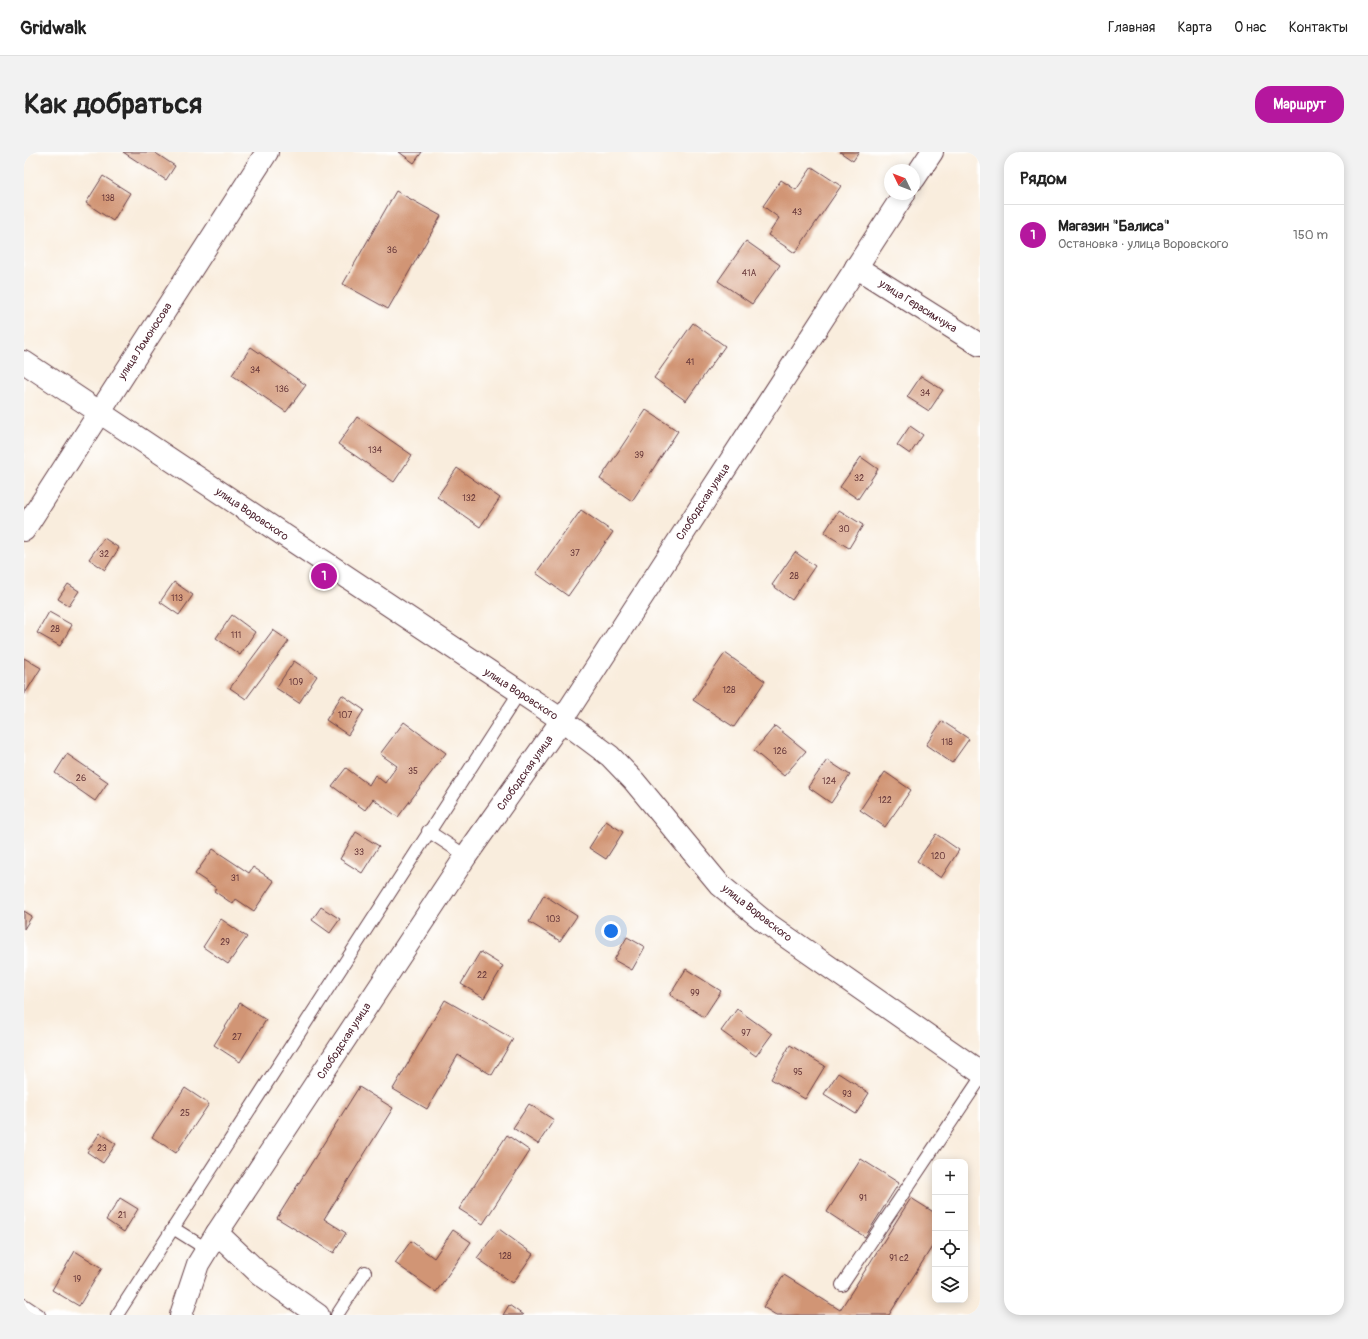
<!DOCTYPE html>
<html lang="ru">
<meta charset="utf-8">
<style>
:root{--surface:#fff;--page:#f2f2f2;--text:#222;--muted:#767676;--line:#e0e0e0;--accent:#b5179e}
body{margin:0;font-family:Pangolin,sans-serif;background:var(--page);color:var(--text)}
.controls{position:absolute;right:12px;bottom:12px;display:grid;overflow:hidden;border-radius:8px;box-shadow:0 2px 10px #0003}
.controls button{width:36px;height:36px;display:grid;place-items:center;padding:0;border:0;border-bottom:1px solid var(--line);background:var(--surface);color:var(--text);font:20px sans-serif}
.compass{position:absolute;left:860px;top:12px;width:36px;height:36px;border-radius:50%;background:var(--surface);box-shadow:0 2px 10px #0003;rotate:313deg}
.you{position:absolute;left:587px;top:779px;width:14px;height:14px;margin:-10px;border:3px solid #fff;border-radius:50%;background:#1a73e8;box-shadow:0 0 0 6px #1a73e833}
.badge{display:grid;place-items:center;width:26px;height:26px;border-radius:50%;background:var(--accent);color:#fff;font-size:13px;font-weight:700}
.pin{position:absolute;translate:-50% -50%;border:2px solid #fff;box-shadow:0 1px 4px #0006}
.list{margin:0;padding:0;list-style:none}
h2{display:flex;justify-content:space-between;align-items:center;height:52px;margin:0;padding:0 16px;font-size:17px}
h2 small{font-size:13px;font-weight:400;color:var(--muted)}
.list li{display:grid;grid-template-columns:26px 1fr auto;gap:12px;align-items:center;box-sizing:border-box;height:60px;padding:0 16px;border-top:1px solid var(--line)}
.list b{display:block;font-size:15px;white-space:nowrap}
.list p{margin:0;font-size:13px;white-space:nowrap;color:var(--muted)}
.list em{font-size:13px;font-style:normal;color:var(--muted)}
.icon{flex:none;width:22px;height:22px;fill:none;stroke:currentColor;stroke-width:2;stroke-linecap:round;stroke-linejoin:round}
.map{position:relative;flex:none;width:956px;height:1163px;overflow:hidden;border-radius:16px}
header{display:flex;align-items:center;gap:24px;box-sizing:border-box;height:56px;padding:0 20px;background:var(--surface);border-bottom:1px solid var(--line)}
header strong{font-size:19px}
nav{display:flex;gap:22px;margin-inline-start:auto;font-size:14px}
.intro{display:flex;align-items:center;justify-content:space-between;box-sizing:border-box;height:96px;padding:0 24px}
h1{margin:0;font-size:28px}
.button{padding:10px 18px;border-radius:16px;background:var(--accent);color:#fff;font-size:14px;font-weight:700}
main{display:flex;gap:24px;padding:0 24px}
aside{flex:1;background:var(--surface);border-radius:16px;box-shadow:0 2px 10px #0003}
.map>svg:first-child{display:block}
</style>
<header>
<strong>Gridwalk</strong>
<nav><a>Главная</a><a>Карта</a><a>О нас</a><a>Контакты</a></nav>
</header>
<div class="intro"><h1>Как добраться</h1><a class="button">Маршрут</a></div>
<main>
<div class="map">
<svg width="956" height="1163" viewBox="0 0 956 1163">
<rect width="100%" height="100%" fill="#fff"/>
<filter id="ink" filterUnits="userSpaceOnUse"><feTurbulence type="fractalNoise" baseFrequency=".025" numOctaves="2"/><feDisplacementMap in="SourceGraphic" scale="8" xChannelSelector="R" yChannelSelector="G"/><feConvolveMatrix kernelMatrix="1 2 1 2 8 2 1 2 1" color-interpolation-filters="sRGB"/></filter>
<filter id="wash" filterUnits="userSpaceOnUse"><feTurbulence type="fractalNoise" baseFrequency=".012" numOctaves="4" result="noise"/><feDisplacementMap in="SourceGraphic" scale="16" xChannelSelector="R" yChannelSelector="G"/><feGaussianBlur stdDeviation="0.9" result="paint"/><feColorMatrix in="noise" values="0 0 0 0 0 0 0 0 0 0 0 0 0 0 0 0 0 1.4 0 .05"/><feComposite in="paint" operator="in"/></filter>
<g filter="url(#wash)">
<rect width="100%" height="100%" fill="#f9eddd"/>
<g id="blocks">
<g fill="#d19574">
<path d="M99,0H130L151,14L142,28Z"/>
<path d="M375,0H398L390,11Z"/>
<path d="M816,0H835L829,9Z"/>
<path d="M788,15L817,34L771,101L744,83L755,66L739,54L757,28L772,38Z"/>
<path d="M79,24L106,41L89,69L62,51Z"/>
<path d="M372,39L417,64L364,157L319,132Z"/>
<path d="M722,89L756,113L728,152L694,129Z"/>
<path d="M669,171L701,194L662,249L630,226Z"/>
<path d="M227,195L282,233L262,260L208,223Z"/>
<path d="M897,224L919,238L905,259L883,245Z"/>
<path d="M622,258L654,279L608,349L576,327Z"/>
<path d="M333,265L388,303L370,330L314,292Z"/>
<path d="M886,274L899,283L886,302L873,293Z"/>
<path d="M837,305L854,317L834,347L816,335Z"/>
<path d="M433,316L476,346L456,375L413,345Z"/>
<path d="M557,358L589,380L544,444L512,421Z"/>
<path d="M815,358L839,373L825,396L800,381Z"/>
<path d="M80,386L95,396L81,418L65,407Z"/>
<path d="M771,400L791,414L768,448L748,433Z"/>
<path d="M150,430L169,443L155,463L136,450Z"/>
<path d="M44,432L55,439L45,454L34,447Z"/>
<path d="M25,460L48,473L36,494L13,481Z"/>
<path d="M208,463L231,480L216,503L192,486Z"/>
<path d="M249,478L265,489L222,547L206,536Z"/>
<path d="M701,501L741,529L710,575L669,548Z"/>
<path d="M0,506L17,516L0,543Z"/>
<path d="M270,509L293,524L275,551L252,536Z"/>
<path d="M318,543L340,558L324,583L302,568Z"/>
<path d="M918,569L945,587L928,611L902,593Z"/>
<path d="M380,570L422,601L374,665L349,647L341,658L308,634L322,616L345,633L351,623L361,631L373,614L356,602Z"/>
<path d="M751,574L782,599L760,624L730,599Z"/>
<path d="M43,602L84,630L71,649L31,621Z"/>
<path d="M803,608L826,623L807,651L784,635Z"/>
<path d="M861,620L887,638L861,675L836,658Z"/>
<path d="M582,669L599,680L582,707L565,696Z"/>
<path d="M332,680L355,694L338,721L316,707Z"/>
<path d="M912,682L935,698L917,726L893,709Z"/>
<path d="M189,697L225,721L229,715L250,729L230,759L212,747L209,752L190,739L192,736L171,722Z"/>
<path d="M520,743L553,764L536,789L505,770Z"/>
<path d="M297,755L316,767L306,781L288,768Z"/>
<path d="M0,759L8,764L0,777Z"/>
<path d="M197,767L223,785L204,812L179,795Z"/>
<path d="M603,785L621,795L608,818L590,808Z"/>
<path d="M456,800L479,814L460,846L437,832Z"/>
<path d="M662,817L697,839L680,865L646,843Z"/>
<path d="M421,848L489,887L468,923L434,903L403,957L369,937Z"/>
<path d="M216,851L242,868L216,910L190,893Z"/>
<path d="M713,857L748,882L732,904L697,879Z"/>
<path d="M766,893L801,914L781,947L747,927Z"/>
<path d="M814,921L845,941L832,962L800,942Z"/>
<path d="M335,935L369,956L300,1067L322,1081L310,1101L253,1066Z"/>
<path d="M161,936L185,952L152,1001L128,985Z"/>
<path d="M505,952L530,968L514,992L489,976Z"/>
<path d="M76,981L92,992L79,1011L63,1000Z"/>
<path d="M483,983L506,999L459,1072L435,1057Z"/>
<path d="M837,1007L875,1031L841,1085L803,1060Z"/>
<path d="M96,1046L114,1057L100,1080L82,1068Z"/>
<path d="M887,1046L911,1061V1090L865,1163H752L739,1155L760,1123L816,1158Z"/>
<path d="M475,1077L509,1102L489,1131L453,1106Z"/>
<path d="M429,1078L447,1090L412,1140L371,1111L387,1089L410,1106Z"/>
<path d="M51,1099L78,1116L55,1154L28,1138Z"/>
<path d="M485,1153L499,1163H479Z"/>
</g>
</g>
</g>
<g filter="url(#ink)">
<use href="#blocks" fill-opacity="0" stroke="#643e46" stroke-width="1"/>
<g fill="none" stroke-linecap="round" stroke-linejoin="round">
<g stroke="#643e46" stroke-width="14">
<g id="lane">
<path d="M404,679L442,704"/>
<path d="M149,1076L184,1098"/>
<path d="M818,1133L956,927"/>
<path d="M0,1153L15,1163"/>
<path d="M93,1163L495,541"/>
<path d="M313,1163L341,1120"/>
</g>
</g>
<g stroke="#643e46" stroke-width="24">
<g id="street">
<path d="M832,115L956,193"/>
<path d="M0,378L243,0"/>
<path d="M193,1081L236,1122L294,1163"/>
<path d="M157,1163L174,1112L193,1081L442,704L538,568"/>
</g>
</g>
<g stroke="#643e46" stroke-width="24">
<g id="secondary">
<path d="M890,27L908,0"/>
<path d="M538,568L880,42"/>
</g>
</g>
<g stroke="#643e46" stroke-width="24">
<path id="primary" d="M0,210L538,568L586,604L610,629L696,733L741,770L956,920"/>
</g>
<use href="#lane" stroke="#fff" stroke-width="12"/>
<use href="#street" stroke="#fff" stroke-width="22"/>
<use href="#secondary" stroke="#fff" stroke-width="22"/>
<use href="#primary" stroke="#fff" stroke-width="22"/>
</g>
</g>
<g text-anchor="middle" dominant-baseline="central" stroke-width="3.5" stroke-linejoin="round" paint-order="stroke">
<g font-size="9" fill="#6c3c3d">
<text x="84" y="46">138</text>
<text x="773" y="60">43</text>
<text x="368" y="98">36</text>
<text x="725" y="121">41А</text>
<text x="666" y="210">41</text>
<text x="231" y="218">34</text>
<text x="258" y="237">136</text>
<text x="901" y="241">34</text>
<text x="351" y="298">134</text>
<text x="615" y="303">39</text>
<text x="835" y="326">32</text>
<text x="445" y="346">132</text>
<text x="820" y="377">30</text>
<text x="551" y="401">37</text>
<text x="80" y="402">32</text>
<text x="770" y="424">28</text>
<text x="153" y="446">113</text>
<text x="31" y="477">28</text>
<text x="212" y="483">111</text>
<text x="272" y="530">109</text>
<text x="705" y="538">128</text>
<text x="321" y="563">107</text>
<text x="923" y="590">118</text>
<text x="756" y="599">126</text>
<text x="389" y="619">35</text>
<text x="57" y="626">26</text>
<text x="805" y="629">124</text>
<text x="861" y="648">122</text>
<text x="335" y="700">33</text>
<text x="914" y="704">120</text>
<text x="211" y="726">31</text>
<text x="529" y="767">103</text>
<text x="201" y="790">29</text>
<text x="458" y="823">22</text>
<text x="671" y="841">99</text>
<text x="722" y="881">97</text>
<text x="213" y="885">27</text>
<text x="774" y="920">95</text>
<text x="823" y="942">93</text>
<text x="161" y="961">25</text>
<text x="78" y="996">23</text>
<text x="839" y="1046">91</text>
<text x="98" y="1063">21</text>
<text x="481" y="1104">128</text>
<text x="875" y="1106">91 с2</text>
<text x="53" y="1127">19</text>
</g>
<g font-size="11" fill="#4a1f2b" stroke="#fff">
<text transform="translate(894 154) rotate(32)">улица Герасимчука</text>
<text transform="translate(121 189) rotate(-57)">улица Ломоносова</text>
<text transform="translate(679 350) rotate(-57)">Слободская улица</text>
<text transform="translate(228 362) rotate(34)">улица Воровского</text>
<text transform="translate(497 542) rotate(33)">улица Воровского</text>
<text transform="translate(501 621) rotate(-55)">Слободская улица</text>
<text transform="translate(733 761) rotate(38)">улица Воровского</text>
<text transform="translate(320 889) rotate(-57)">Слободская улица</text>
</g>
</g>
</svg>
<div class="controls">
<button>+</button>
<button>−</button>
<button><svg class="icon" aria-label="locate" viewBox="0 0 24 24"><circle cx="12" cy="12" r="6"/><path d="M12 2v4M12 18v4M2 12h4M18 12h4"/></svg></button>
<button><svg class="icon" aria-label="layers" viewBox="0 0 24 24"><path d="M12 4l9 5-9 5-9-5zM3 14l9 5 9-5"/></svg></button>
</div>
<svg class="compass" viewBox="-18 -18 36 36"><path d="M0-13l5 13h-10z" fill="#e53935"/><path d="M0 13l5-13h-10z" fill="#767676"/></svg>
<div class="you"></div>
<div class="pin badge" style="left:300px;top:424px">1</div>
</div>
<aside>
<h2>Рядом<small></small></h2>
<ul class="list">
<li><span class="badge">1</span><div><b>Магазин &quot;Балиса&quot;</b><p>Остановка · улица Воровского</p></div><em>150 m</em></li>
</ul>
</aside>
</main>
